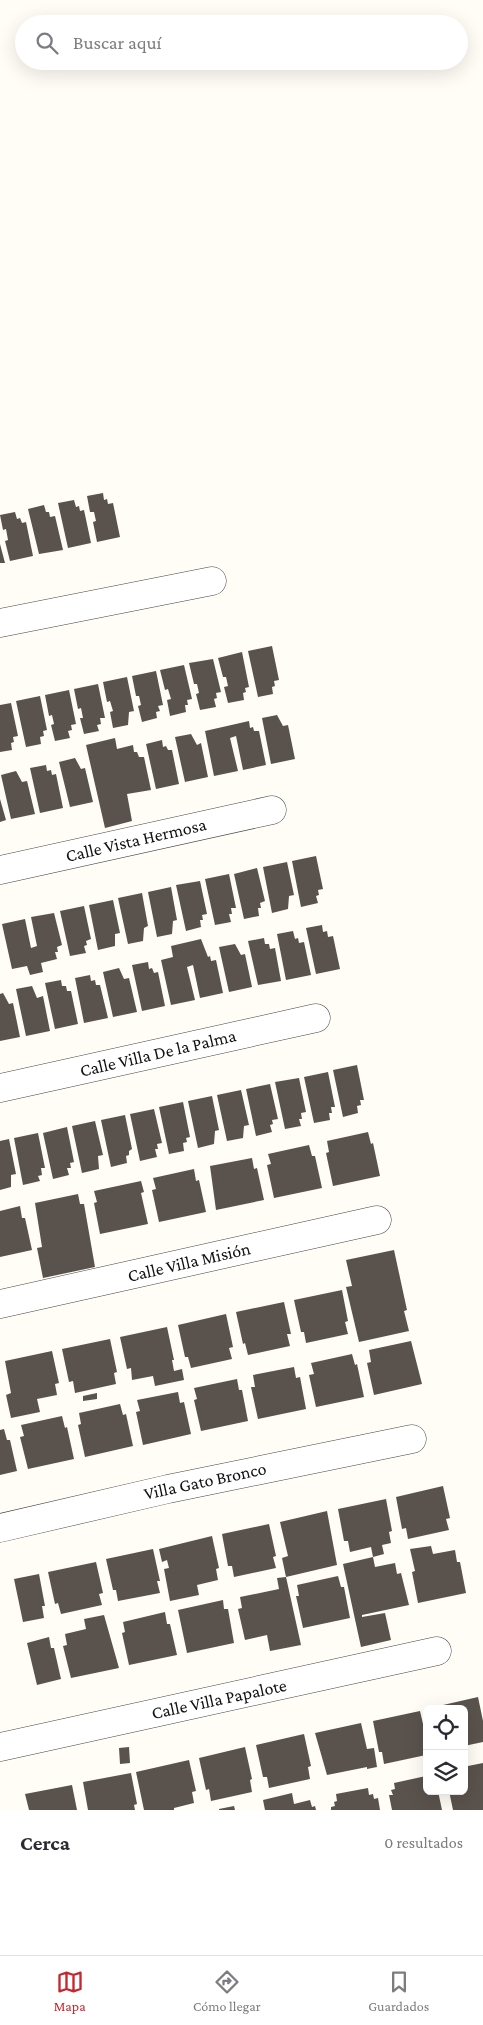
<!DOCTYPE html>
<html lang="es">
<meta charset="utf-8">
<style>
:root{--surface:#fff;--page:#f2f2f3;--text:#2b2b33;--muted:#7c7c81;--line:#e1e1e2;--accent:#c4262e}
body{margin:0;font-family:"Crimson Pro",serif;background:var(--page);color:var(--text)}
.controls{position:absolute;right:15px;bottom:15px;display:grid;overflow:hidden;border-radius:8px;box-shadow:0 5px 20px #0002}
.controls button{width:45px;height:45px;display:grid;place-items:center;padding:0;border:0;border-bottom:1px solid var(--line);background:var(--surface);color:var(--text);font:25px sans-serif}
.list{margin:0;padding:0;list-style:none}
h2{display:flex;justify-content:space-between;align-items:center;height:65px;margin:0;padding:0 20px;font-size:21px}
h2 small{font-size:16px;font-weight:400;color:var(--muted)}
.icon{flex:none;width:28px;height:28px;fill:none;stroke:currentColor;stroke-width:2;stroke-linecap:round;stroke-linejoin:round}
.map{position:relative;flex:none;width:483px;height:1810px;overflow:hidden}
.search{position:absolute;background:var(--surface);box-shadow:0 5px 20px #0002;left:15px;right:15px;top:15px;height:55px;display:flex;align-items:center;gap:12px;box-sizing:border-box;padding:0 18px;border-radius:28px;color:var(--muted);font-size:19px}
.sheet{height:145px;background:var(--surface)}
nav{display:flex;justify-content:space-around;align-items:center;box-sizing:border-box;height:70px;border-top:1px solid var(--line);background:var(--surface);font-size:14px;color:var(--muted)}
nav a{display:grid;justify-items:center;gap:2px}
nav .on{color:var(--accent)}
.map>svg:first-child{display:block}
</style>
<div class="map">
<svg width="483" height="1810" viewBox="0 0 483 1810">
<rect width="100%" height="100%" fill="#fffdf5"/>
<g fill="#5a524d">
<path d="M103,493L104,500L107,499L108,504L113,503L120,537L97,542L93,522L96,521L94,512H90L87,496Z"/>
<path d="M74,500L76,507L79,506L80,511L84,510L91,543L68,548L58,503Z"/>
<path d="M44,505L46,512H49L50,517L55,516L63,550L39,554L28,509Z"/>
<path d="M15,512L17,519L20,518L22,523L26,522L33,556L10,561L5,541L8,540L6,529L3,530L0,515Z"/>
<path d="M0,544L5,563H0Z"/>
<path d="M272,646L279,680L274,681L275,686L272,687L273,694L258,697L248,651Z"/>
<path d="M242,652L249,687L245,688L246,692L243,693L244,700L228,703L224,687L228,686L226,677H223L218,658Z"/>
<path d="M213,659L221,692L216,693L217,698L214,699L216,707L200,710L196,694L199,693L197,684H194L189,663Z"/>
<path d="M184,665L192,699L187,700L188,705H185L186,712L170,716L167,700L171,699L168,689L165,690L160,670Z"/>
<path d="M156,671L163,705L158,706L160,711L156,712L157,718L142,722L138,706L141,705L139,696H136L132,676Z"/>
<path d="M127,677L134,711L129,712L128,725L113,728L110,712L113,711L110,701L107,702L103,682Z"/>
<path d="M98,684L105,718H100L101,724L97,725L99,731L84,734L80,718H83L81,708L78,709L74,689Z"/>
<path d="M69,690L76,724L71,725L72,730L68,731L70,738L55,741L51,725L54,724L52,715L49,716L45,695Z"/>
<path d="M40,696L47,730L43,731L44,736L40,737L41,744L26,747L16,701Z"/>
<path d="M11,703L18,736L13,737L14,742L11,743L12,750L0,752V705Z"/>
<path d="M277,715L283,726L288,725L295,759L271,764L262,718Z"/>
<path d="M249,721L250,728L253,727L254,731H259L266,765L243,770L236,736L230,738L238,771L214,776L205,731Z"/>
<path d="M191,734L197,745L201,743L208,777L185,782L175,737Z"/>
<path d="M115,738L117,749L133,745L134,752H137L139,757H144L151,790L127,794L132,821L105,828L86,745Z"/>
<path d="M162,740L163,747L166,746L168,750H172L179,784L156,789L146,744Z"/>
<path d="M75,758L81,769L85,768L93,802L70,807L59,762Z"/>
<path d="M46,765L47,771L51,770L52,775L56,774L63,808L40,813L30,768Z"/>
<path d="M16,771L22,782L27,781L35,814L11,819L1,775Z"/>
<path d="M0,799L6,820L0,822Z"/>
<path d="M316,856L323,889L318,890L319,895L316,896L318,903L301,907L292,861Z"/>
<path d="M287,862L294,895L289,896L288,909L272,913L263,867Z"/>
<path d="M257,868L265,901L260,903L261,908H258L259,916L244,919L234,874Z"/>
<path d="M229,874L236,908H231L232,914H229L231,922L215,925L205,879Z"/>
<path d="M200,881L207,914L202,915L203,920H200L201,927L186,931L176,885Z"/>
<path d="M171,887L177,920L173,921L172,934L157,937L148,892Z"/>
<path d="M142,893L148,926L144,928L143,941L128,944L118,898Z"/>
<path d="M113,900L120,933L115,934V946L98,950L89,905Z"/>
<path d="M84,906L91,939L86,941L87,945L84,946L86,953L70,956L60,911Z"/>
<path d="M54,913L62,945L57,947L58,952H55L57,959L41,963L43,972L30,975L27,966L12,969L2,924L25,919L31,948L37,946L31,917Z"/>
<path d="M322,925L323,932L327,931L328,937L333,936L340,969L316,974L306,928Z"/>
<path d="M293,931L295,939L298,938L299,943L304,942L311,975L286,980L277,934Z"/>
<path d="M264,938L265,944H269L270,949L275,948L281,981L258,985L248,941Z"/>
<path d="M201,939L208,957L210,956L211,961L216,960L223,993L200,998L193,965L187,967L195,1000L171,1005L161,960L173,957L171,946Z"/>
<path d="M235,944L241,955L245,954L252,987L229,992L219,947Z"/>
<path d="M148,962L149,969L152,968L154,973L158,972L165,1006L142,1011L132,965Z"/>
<path d="M119,968L124,979L129,978L137,1012L113,1017L103,972Z"/>
<path d="M90,975L91,981L95,980L96,985H100L108,1018L84,1023L75,978Z"/>
<path d="M61,980L62,986H66L67,991H71L78,1024L55,1029L45,983Z"/>
<path d="M32,986L37,998L43,996L50,1031L26,1036L16,989Z"/>
<path d="M3,993L9,1004L13,1003L20,1037L0,1041V994Z"/>
<path d="M357,1065L364,1100H360L361,1105L357,1106L358,1113L343,1117L333,1070Z"/>
<path d="M328,1072L335,1107H331L332,1113H329L330,1120L314,1123L304,1077Z"/>
<path d="M299,1078L306,1112L301,1113L302,1119H299L301,1126L285,1129L275,1082Z"/>
<path d="M270,1084L278,1119L272,1120L273,1124L270,1125L272,1132L256,1136L246,1089Z"/>
<path d="M241,1090L249,1125L244,1126L243,1138L227,1141L217,1095Z"/>
<path d="M212,1096L219,1130L215,1131L214,1144L198,1148L188,1101Z"/>
<path d="M183,1102L190,1137L186,1138L187,1142L183,1143L184,1151L169,1154L159,1107Z"/>
<path d="M154,1109L162,1143L157,1144L158,1149H155L157,1157L140,1161L130,1114Z"/>
<path d="M125,1115L132,1149L129,1151V1155L126,1156L127,1163L111,1167L101,1120Z"/>
<path d="M95,1121L103,1155L98,1156L99,1169L82,1173L72,1126Z"/>
<path d="M67,1127L74,1162L70,1163L71,1168H67L69,1175L53,1179L43,1133Z"/>
<path d="M368,1132L371,1144L373,1143L380,1176L333,1186L326,1153L329,1152L327,1141Z"/>
<path d="M38,1133L45,1168H41L42,1175L38,1176L40,1181L23,1185L14,1138Z"/>
<path d="M9,1139L16,1174L11,1175V1187L0,1190V1141Z"/>
<path d="M309,1145L312,1156H315L322,1188L274,1198L267,1165L271,1164L268,1154Z"/>
<path d="M252,1158L254,1169L257,1168L264,1200L216,1210L210,1166Z"/>
<path d="M194,1169L196,1181L199,1180L206,1212L159,1222L152,1190L156,1189L153,1178Z"/>
<path d="M141,1181L144,1192L141,1193L148,1224L100,1234L94,1203L97,1202L94,1191Z"/>
<path d="M78,1194L80,1204H84L95,1267L43,1278L37,1248L42,1247L35,1203Z"/>
<path d="M20,1206L22,1218H25L32,1250L0,1257V1211Z"/>
<path d="M394,1250L407,1310L404,1311L409,1331L359,1342L346,1287L352,1286L346,1260Z"/>
<path d="M342,1290L348,1321L345,1322L348,1334L306,1343L304,1332H301L294,1300Z"/>
<path d="M284,1302L291,1334H287L290,1346L248,1355L245,1343L243,1344L236,1312Z"/>
<path d="M226,1314L233,1347L229,1348L232,1359L191,1368L188,1357H185L178,1325Z"/>
<path d="M167,1327L174,1360H172L174,1371L182,1369L184,1380L155,1386L153,1376L132,1380L131,1368L127,1369L120,1337Z"/>
<path d="M110,1339L117,1372L114,1373L116,1384L75,1393L73,1381L69,1382L62,1349Z"/>
<path d="M411,1341L422,1384L374,1395L367,1363L371,1362L369,1350Z"/>
<path d="M52,1351L59,1383L55,1384L57,1395L37,1399L40,1412L11,1418L6,1395L11,1393L5,1361Z"/>
<path d="M352,1354L355,1365L357,1364L364,1397L316,1407L309,1375L314,1374L311,1363Z"/>
<path d="M294,1367L296,1378L300,1377L306,1409L258,1419L251,1387H255L253,1375Z"/>
<path d="M237,1379L239,1390H242L248,1421L201,1431L194,1400L197,1399L194,1388Z"/>
<path d="M178,1392L180,1403L184,1402L191,1434L143,1445L136,1412L140,1411L137,1400Z"/>
<path d="M97,1393V1399L83,1401V1396Z"/>
<path d="M120,1404L123,1415L126,1414L133,1446L85,1457L78,1425L81,1424L79,1413Z"/>
<path d="M62,1416L65,1428L67,1427L74,1459L28,1469L20,1437L24,1436L21,1425Z"/>
<path d="M4,1429L7,1440H10L17,1471L0,1475V1430Z"/>
<path d="M443,1486L450,1518L446,1519L449,1530L408,1539L406,1528L402,1529L396,1497Z"/>
<path d="M386,1499L392,1531L389,1532L391,1543L382,1545L384,1554L373,1557L371,1547L350,1552L348,1541H344L338,1509Z"/>
<path d="M327,1511L337,1565L286,1577L282,1558L288,1556L280,1522Z"/>
<path d="M269,1524L276,1556L273,1557L276,1568L234,1577L232,1566H228L222,1534Z"/>
<path d="M212,1536L219,1568L216,1569L218,1580L197,1585L199,1595L170,1601L164,1569L169,1568L167,1560L162,1562L159,1549Z"/>
<path d="M431,1546L433,1554L455,1550L457,1562H460L466,1593L418,1603L412,1572L415,1571L410,1549Z"/>
<path d="M153,1549L160,1581H157L160,1593L118,1601L116,1590H113L106,1559Z"/>
<path d="M373,1557L375,1567L395,1563L397,1574L401,1573L409,1605L362,1615V1617L385,1613L391,1640L361,1647L343,1564Z"/>
<path d="M96,1562L103,1593L99,1594L102,1605L61,1614L58,1603L55,1604L48,1572Z"/>
<path d="M39,1574L45,1606H42L44,1618L23,1622L14,1579Z"/>
<path d="M338,1576L341,1587H344L350,1618L303,1628L296,1596H299L297,1585Z"/>
<path d="M286,1577L301,1645L270,1651L267,1635L245,1640L238,1609L242,1608L240,1597L279,1589L277,1578Z"/>
<path d="M223,1600L224,1609H228L234,1643L187,1653L178,1610Z"/>
<path d="M165,1612L167,1624H170L177,1655L129,1665L122,1633L125,1632L123,1622Z"/>
<path d="M104,1615L119,1668L71,1678L63,1646L67,1645L65,1634L86,1629L84,1619Z"/>
<path d="M49,1637L51,1648H54L61,1679L37,1685L27,1643Z"/>
<path d="M478,1697L483,1721V1742L464,1746V1709L430,1708Z"/>
<path d="M420,1711L427,1741L424,1743L426,1755L384,1764L382,1752H379L373,1721Z"/>
<path d="M361,1723L367,1749L374,1748L377,1767L367,1769V1767L327,1775L315,1733Z"/>
<path d="M304,1734L311,1766L308,1767L310,1779L269,1788L267,1777H263L256,1745Z"/>
<path d="M129,1747L130,1763L120,1764L119,1748Z"/>
<path d="M245,1747L252,1779L250,1780L252,1792L211,1801L209,1789L206,1790L199,1758Z"/>
<path d="M465,1755L468,1766L483,1763V1810H453L449,1791H464Z"/>
<path d="M189,1760L196,1791L192,1792L194,1803L174,1808V1810H144L136,1772Z"/>
<path d="M131,1773L137,1804L134,1805L135,1810H88L83,1782Z"/>
<path d="M426,1776L427,1791H438L442,1810H392L389,1795H393L391,1790L395,1789L394,1783Z"/>
<path d="M72,1785L77,1810H29L25,1794Z"/>
<path d="M368,1788L369,1795L373,1794L374,1799L378,1798L380,1810H331V1807L335,1806L334,1802L337,1801L336,1794Z"/>
<path d="M292,1793L294,1804L310,1800L312,1807L315,1806L316,1810H265L263,1800Z"/>
<path d="M234,1806L235,1810H219V1809Z"/>
</g>
<g fill="none" stroke-linecap="round" stroke-linejoin="round">
<g stroke="#444" stroke-width="29">
<g id="street">
<path d="M0,623L212,581"/>
<path d="M0,870L272,810"/>
<path d="M0,1088L316,1018"/>
<path d="M0,1304L377,1220"/>
<path d="M0,1528L168,1489L412,1439"/>
<path d="M0,1747L437,1651"/>
</g>
</g>
<use href="#street" stroke="#fff" stroke-width="28"/>
</g>
<g text-anchor="middle" dominant-baseline="central" stroke-width="5" stroke-linejoin="round" paint-order="stroke">
<g font-size="18" fill="#111" stroke="#fff">
<text transform="translate(136 840) rotate(-13)">Calle Vista Hermosa</text>
<text transform="translate(158 1053) rotate(-13)">Calle Villa De la Palma</text>
<text transform="translate(189 1262) rotate(-13)">Calle Villa Misión</text>
<text transform="translate(205 1481) rotate(-12)">Villa Gato Bronco</text>
<text transform="translate(219 1699) rotate(-12)">Calle Villa Papalote</text>
</g>
</g>
</svg>
<div class="controls">
<button><svg class="icon" aria-label="locate" viewBox="0 0 24 24"><circle cx="12" cy="12" r="6"/><path d="M12 2v4M12 18v4M2 12h4M18 12h4"/></svg></button>
<button><svg class="icon" aria-label="layers" viewBox="0 0 24 24"><path d="M12 4l9 5-9 5-9-5zM3 14l9 5 9-5"/></svg></button>
</div>
<div class="search"><svg class="icon" aria-label="search" viewBox="0 0 24 24"><circle cx="10" cy="10" r="6"/><path d="M15 15l6 6"/></svg>Buscar aquí</div>
</div>
<section class="sheet">
<h2>Cerca<small>0 resultados</small></h2>
<ul class="list">
</ul>
</section>
<nav>
<a class="on"><svg class="icon" aria-label="map" viewBox="0 0 24 24"><path d="M3 6l6-2 6 2 6-2v14l-6 2-6-2-6 2zM9 4v14M15 6v14"/></svg>Mapa</a>
<a><svg class="icon" aria-label="directions" viewBox="0 0 24 24"><path d="M12 3l9 9-9 9-9-9zM9 14v-3h6M13 9l2 2-2 2"/></svg>Cómo llegar</a>
<a><svg class="icon" aria-label="saved" viewBox="0 0 24 24"><path d="M7 4h10v16l-5-4-5 4z"/></svg>Guardados</a>
</nav>
